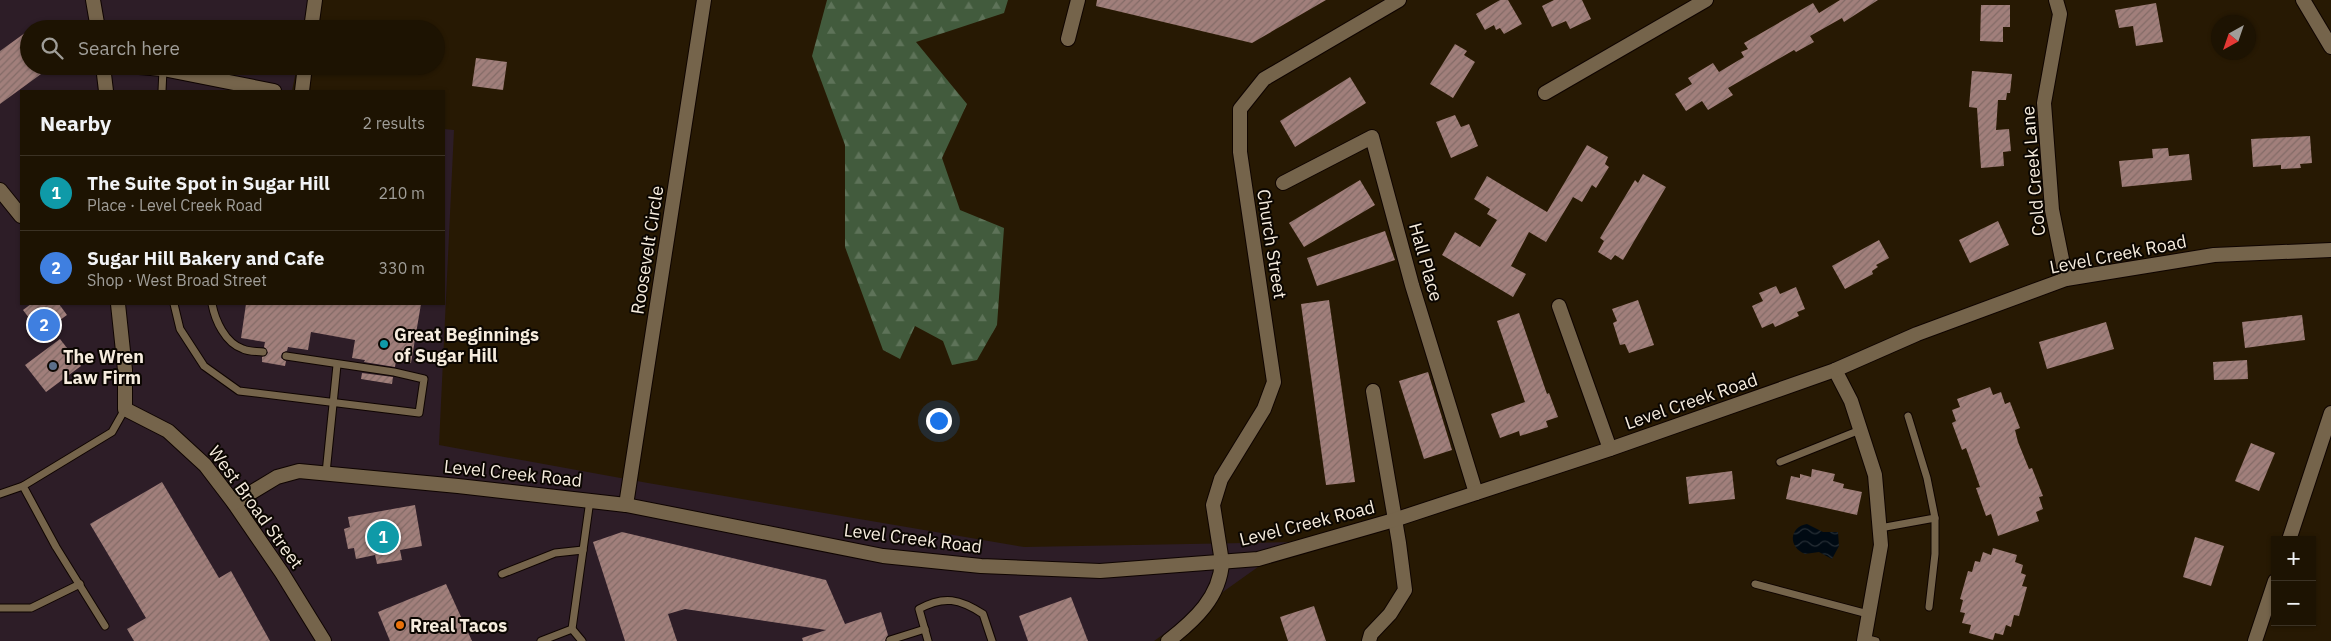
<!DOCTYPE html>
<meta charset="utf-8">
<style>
:root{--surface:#1d1302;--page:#2a2011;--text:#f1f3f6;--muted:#a09e99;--line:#3b3224;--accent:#1a73e8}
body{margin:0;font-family:"IBM Plex Sans",sans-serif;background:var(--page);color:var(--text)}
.controls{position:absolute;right:15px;bottom:15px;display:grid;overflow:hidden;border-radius:0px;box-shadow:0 1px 4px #0004}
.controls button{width:45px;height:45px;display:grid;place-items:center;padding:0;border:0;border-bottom:1px solid var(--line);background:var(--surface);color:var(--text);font:25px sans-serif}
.compass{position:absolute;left:2211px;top:15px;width:45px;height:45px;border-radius:50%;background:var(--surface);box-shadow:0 1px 4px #0004;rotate:220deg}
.you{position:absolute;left:938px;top:420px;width:18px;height:18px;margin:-12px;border:4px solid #fff;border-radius:50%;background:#1a73e8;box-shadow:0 0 0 8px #1a73e833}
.badge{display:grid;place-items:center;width:32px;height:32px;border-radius:50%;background:var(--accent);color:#fff;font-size:16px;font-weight:700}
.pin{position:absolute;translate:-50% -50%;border:2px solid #fff;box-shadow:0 1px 5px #0006}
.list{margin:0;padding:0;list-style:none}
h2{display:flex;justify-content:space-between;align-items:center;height:65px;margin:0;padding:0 20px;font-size:21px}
h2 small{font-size:16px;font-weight:400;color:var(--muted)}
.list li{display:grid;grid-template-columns:32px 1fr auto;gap:15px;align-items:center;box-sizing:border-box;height:75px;padding:0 20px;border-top:1px solid var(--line)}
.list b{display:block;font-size:19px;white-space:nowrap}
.list p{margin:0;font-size:16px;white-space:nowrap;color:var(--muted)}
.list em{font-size:16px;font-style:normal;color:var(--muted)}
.icon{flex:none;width:28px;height:28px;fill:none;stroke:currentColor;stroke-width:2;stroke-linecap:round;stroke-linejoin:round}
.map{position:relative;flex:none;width:2331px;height:641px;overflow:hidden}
.search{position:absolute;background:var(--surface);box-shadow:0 1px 4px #0004;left:20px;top:20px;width:425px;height:55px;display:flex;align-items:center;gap:12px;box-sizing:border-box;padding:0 18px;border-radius:28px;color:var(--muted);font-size:19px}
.panel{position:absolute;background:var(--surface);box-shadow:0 1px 4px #0004;left:20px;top:90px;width:425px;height:215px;border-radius:0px}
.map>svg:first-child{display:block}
</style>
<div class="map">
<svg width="2331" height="641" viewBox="0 0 2331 641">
<defs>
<pattern id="forest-firs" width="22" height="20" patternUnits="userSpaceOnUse" patternTransform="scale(1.25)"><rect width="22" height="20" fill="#425b3d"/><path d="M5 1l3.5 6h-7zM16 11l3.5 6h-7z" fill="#5e7359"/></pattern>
<pattern id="water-waves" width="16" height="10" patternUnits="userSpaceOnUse" patternTransform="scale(1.25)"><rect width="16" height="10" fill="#000a13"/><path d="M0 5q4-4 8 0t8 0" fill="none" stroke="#262e35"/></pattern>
<pattern id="building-hatch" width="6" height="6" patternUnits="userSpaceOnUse" patternTransform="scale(1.25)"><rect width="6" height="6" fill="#a17f7b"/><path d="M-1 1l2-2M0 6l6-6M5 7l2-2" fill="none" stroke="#836b67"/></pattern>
</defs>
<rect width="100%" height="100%" fill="#271903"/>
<path fill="#2d1d27" d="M0,0H309L303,29H29V66H297L292,91H21V304H444V129L454,130L439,445L648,483L1024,547L1293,542L1154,641H0Z"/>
<path fill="url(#forest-firs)" d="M827,0H1008L1004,13L916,42L967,104L942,158L960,210L1004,228L997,325L977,360L952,365L943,341L915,326L900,359L883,350L845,247V145L812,56Z"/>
<path fill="url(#water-waves)" d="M1807,524L1823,532H1838L1839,546L1832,559L1819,552L1805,554C1788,547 1789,527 1807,524Z"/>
<g fill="url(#building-hatch)">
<path d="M1097,0H1326L1252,43L1096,6Z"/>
<path d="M1500,0H1508L1522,24L1504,34L1500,28L1496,30L1494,25L1485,30L1476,14Z"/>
<path d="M1554,0H1582L1591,19L1570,29L1566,21L1552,27L1542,6Z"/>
<path d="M1840,0H1878L1844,22L1842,18L1810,36L1814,42L1796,52L1794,50L1728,88L1733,95L1708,110L1702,101L1686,111L1675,94L1692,84L1688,78L1713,63L1719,72L1744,57L1741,52L1748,49L1744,43L1813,3L1819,13Z"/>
<path d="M2156,3L2163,42L2136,46L2133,26L2119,28L2115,10Z"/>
<path d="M1981,5H2010V27H2003V42L1980,41Z"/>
<path d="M29,30V66H52L0,104V51Z"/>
<path d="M1455,44L1467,51L1464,55L1475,62L1453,98L1430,84Z"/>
<path d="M476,58L507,62L503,90L472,86Z"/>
<path d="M1972,71L2012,74L2010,93H2007L2006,100H1998L1996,130L2009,129L2011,151L2003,152L2004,166L1981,168L1977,108L1969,107Z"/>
<path d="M1350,77L1366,103L1295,147L1280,121Z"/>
<path d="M1455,115L1461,127L1469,124L1478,146L1451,158L1436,122Z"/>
<path d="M2310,136L2312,163L2300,164L2301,168L2281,169V165L2253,167L2251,139Z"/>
<path d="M1587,145L1608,157L1605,164L1609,167L1596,188L1592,185L1582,202L1573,197L1546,242L1529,232L1511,266L1526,274L1513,297L1442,255L1455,232L1480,247L1497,220L1487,214L1490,209L1474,199L1487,176L1547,212Z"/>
<path d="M2168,148L2169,156L2189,154L2192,180L2122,187L2119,161L2153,158L2152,149Z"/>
<path d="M1643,174L1666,187L1623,260L1615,255L1611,260L1598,252L1604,241L1600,238L1635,180L1638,183Z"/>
<path d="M1360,180L1375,205L1304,247L1289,223Z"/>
<path d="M1998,221L2009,245L1970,263L1959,240Z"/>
<path d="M1385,231L1395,260L1317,286L1307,258Z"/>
<path d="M1879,240L1889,258L1876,265L1878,267L1872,271L1873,274L1845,289L1832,266Z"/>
<path d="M1776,286L1780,294L1796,287L1805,309L1797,312L1799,316L1775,327L1773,323L1762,328L1752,306L1763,301L1759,293Z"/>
<path d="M1329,300L1355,482L1326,485L1301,304Z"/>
<path d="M1638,300L1654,345L1629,353L1625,344L1620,345L1613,323L1617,321L1612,309Z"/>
<path d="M31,304H59L67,315L41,334L23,310Z"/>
<path d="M246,304H421L411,363L396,360L395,367L364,362L365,360L352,358L355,340L311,332L308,350L288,347L287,351L282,353L281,358L286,361L285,366L262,362V357L268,353L264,347L265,342L241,338Z"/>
<path d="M1519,313L1547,394L1549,393L1558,417L1546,421L1548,427L1520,436L1519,431L1500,438L1491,414L1525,402L1497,321Z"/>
<path d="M2302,315L2305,340L2245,348L2242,322Z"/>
<path d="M2106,322L2114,349L2047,369L2039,342Z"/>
<path d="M60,339L81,366L46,392L25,365Z"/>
<path d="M2247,360L2248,379L2214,380L2213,362Z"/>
<path d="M1428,372L1452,450L1424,459L1399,381Z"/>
<path d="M362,373L393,377L392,384L361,379Z"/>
<path d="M1990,387L1993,395L2001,392L2005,404L2010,402L2020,428L2015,430L2018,442L2029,469L2032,468L2043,496L2039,497L2043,509L2036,512L2039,521L1998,536L1991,514L1986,516L1976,488L1980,487L1970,459L1966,448L1962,450L1952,423L1956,421L1952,410L1960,407L1957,399Z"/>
<path d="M2251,443L2275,453L2259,491L2235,481Z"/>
<path d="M1812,469L1835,474L1833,481L1844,484L1843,488L1862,492L1857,515L1786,499L1791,476L1800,478V474L1811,477Z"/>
<path d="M1732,471L1735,499L1689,504L1686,477Z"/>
<path d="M162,482L219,578L231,571L270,641H134L127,629L146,618L90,524Z"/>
<path d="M415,505L422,546L400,550L402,560L377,564L375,555L356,559L354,548L348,549L344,529L350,527L348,517Z"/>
<path d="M622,532L826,580L845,624L881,612L888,635L885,641H803L802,638L826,630L685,609L668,614L677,641H625L593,542Z"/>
<path d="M2195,537L2224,546L2211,586L2183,577Z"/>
<path d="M1993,548L2017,555L2015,562L2023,565L2021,573L2026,575L2022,586L2027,587L2019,616L2014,615L2011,627L2006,625L2003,635L1995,633L1993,640L1969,633L1971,625L1962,623L1965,613L1960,612L1963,600L1960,599L1968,571L1972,572L1975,561L1980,562L1983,552L1991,555Z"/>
<path d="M446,584L472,641H390L378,612Z"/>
<path d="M1071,597L1088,641H1028L1019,616Z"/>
<path d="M1314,606L1326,641H1288L1280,617Z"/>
</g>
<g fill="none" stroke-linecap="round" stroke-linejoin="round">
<g stroke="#0f0400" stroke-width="9">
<g id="service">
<path d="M162,91L163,69"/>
<path d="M174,304L180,329L204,366L239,391L419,413L424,379L394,372L286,356"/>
<path d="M212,304C215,320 225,343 243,349C249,352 257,351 263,352"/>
<path d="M1780,462L1860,430"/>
<path d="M326,473L337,365"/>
<path d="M0,494L23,486"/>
<path d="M1880,528L1935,518L1927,478L1908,416"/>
<path d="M502,574L555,553L583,550"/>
<path d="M1755,584L1868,614"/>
<path d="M1929,607L1935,554V518"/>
<path d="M0,608H31L80,584"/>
<path d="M105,626L56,547L23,486L112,432L125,409"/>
<path d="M572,629L582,641"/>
<path d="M1864,638L1876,641"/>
<path d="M890,640L925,629"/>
<path d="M541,641L572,629L590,500"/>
<path d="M928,641L919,609C944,595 960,599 983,614L992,641"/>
</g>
</g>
<g stroke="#0f0400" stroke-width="16">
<g id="minor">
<path d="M2056,0L2060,14L2044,103L2052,210L2066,279"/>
<path d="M2303,0L2331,47"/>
<path d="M311,29L315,0"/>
<path d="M1068,39L1078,0"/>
<path d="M127,66L163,69L274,91"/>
<path d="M104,67L117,66"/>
<path d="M302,91L305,66"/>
<path d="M1545,93L1706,0"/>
<path d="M1283,183L1372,137L1412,285L1476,493"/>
<path d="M0,190L21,216"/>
<path d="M1559,306L1610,449"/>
<path d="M1835,370L1851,401L1875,475L1881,545L1864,641"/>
<path d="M626,505L704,0"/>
<path d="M2289,540L2331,413"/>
<path d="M1222,562L1213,505L1221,479L1264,409L1274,382L1240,152V109L1264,79L1399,0"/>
<path d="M1369,641L1371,634L1390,614L1405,590L1399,543L1373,391"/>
<path d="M2255,641L2275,581"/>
</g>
</g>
<g stroke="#0f0400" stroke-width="16">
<g id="tertiary">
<path d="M93,0L98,29"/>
<path d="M103,66L106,91"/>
<path d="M118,304L125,370V409L168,431L205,465L234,503L282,573L324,641"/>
<path d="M234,503L277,477L299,471L458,486L626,505L883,556L981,566L1100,571L1258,559L1394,520L1610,449L1835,370L1917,334L2066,279L2214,255L2331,250"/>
<path d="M1168,641C1195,620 1220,597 1222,562"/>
</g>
</g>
<use href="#service" stroke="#75644b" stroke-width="7"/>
<use href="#minor" stroke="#75644b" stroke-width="14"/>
<use href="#tertiary" stroke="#75644b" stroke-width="14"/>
</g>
<circle fill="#0f9aa8" stroke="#0b0601" stroke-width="2" cx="384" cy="344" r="5"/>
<circle fill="#5c6f8a" stroke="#0b0601" stroke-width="2" cx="53" cy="366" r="5"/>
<circle fill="#e8710a" stroke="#0b0601" stroke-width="2" cx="400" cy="625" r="5"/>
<g text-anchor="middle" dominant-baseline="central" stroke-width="4" stroke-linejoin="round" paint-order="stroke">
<g font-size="18" fill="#f6ecde" stroke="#0b0601">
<text transform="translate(2033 171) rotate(-95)">Cold Creek Lane</text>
<text transform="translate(1272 244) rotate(81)">Church Street</text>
<text transform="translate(647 250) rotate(-81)">Roosevelt Circle</text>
<text transform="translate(2118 254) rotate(-11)">Level Creek Road</text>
<text transform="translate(1426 262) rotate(74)">Hall Place</text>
<text transform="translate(1691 401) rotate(-19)">Level Creek Road</text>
<text transform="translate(513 473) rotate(6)">Level Creek Road</text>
<text transform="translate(256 507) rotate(54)">West Broad Street</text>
<text transform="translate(1307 523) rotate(-14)">Level Creek Road</text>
<text transform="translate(913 538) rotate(7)">Level Creek Road</text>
</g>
<g font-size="18" font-weight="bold" fill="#f6ecde" stroke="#0b0601" text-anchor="start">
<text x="394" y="334">Great Beginnings<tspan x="394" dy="21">of Sugar Hill</tspan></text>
<text x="63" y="356">The Wren<tspan x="63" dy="21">Law Firm</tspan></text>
<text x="410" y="625">Rreal Tacos</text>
</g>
</g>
</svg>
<div class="controls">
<button>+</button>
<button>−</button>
</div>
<svg class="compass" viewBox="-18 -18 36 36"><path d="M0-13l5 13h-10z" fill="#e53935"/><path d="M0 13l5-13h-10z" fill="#a09e99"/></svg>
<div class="you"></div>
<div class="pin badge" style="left:383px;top:537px;background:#0f9aa8">1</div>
<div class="pin badge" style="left:44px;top:325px;background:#3f7fe0">2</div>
<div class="search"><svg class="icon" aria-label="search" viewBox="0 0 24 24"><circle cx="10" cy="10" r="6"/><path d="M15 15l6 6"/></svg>Search here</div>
<section class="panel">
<h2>Nearby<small>2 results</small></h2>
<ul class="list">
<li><span class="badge" style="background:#0f9aa8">1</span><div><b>The Suite Spot in Sugar Hill</b><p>Place · Level Creek Road</p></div><em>210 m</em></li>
<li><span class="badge" style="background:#3f7fe0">2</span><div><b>Sugar Hill Bakery and Cafe</b><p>Shop · West Broad Street</p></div><em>330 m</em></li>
</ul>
</section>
</div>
